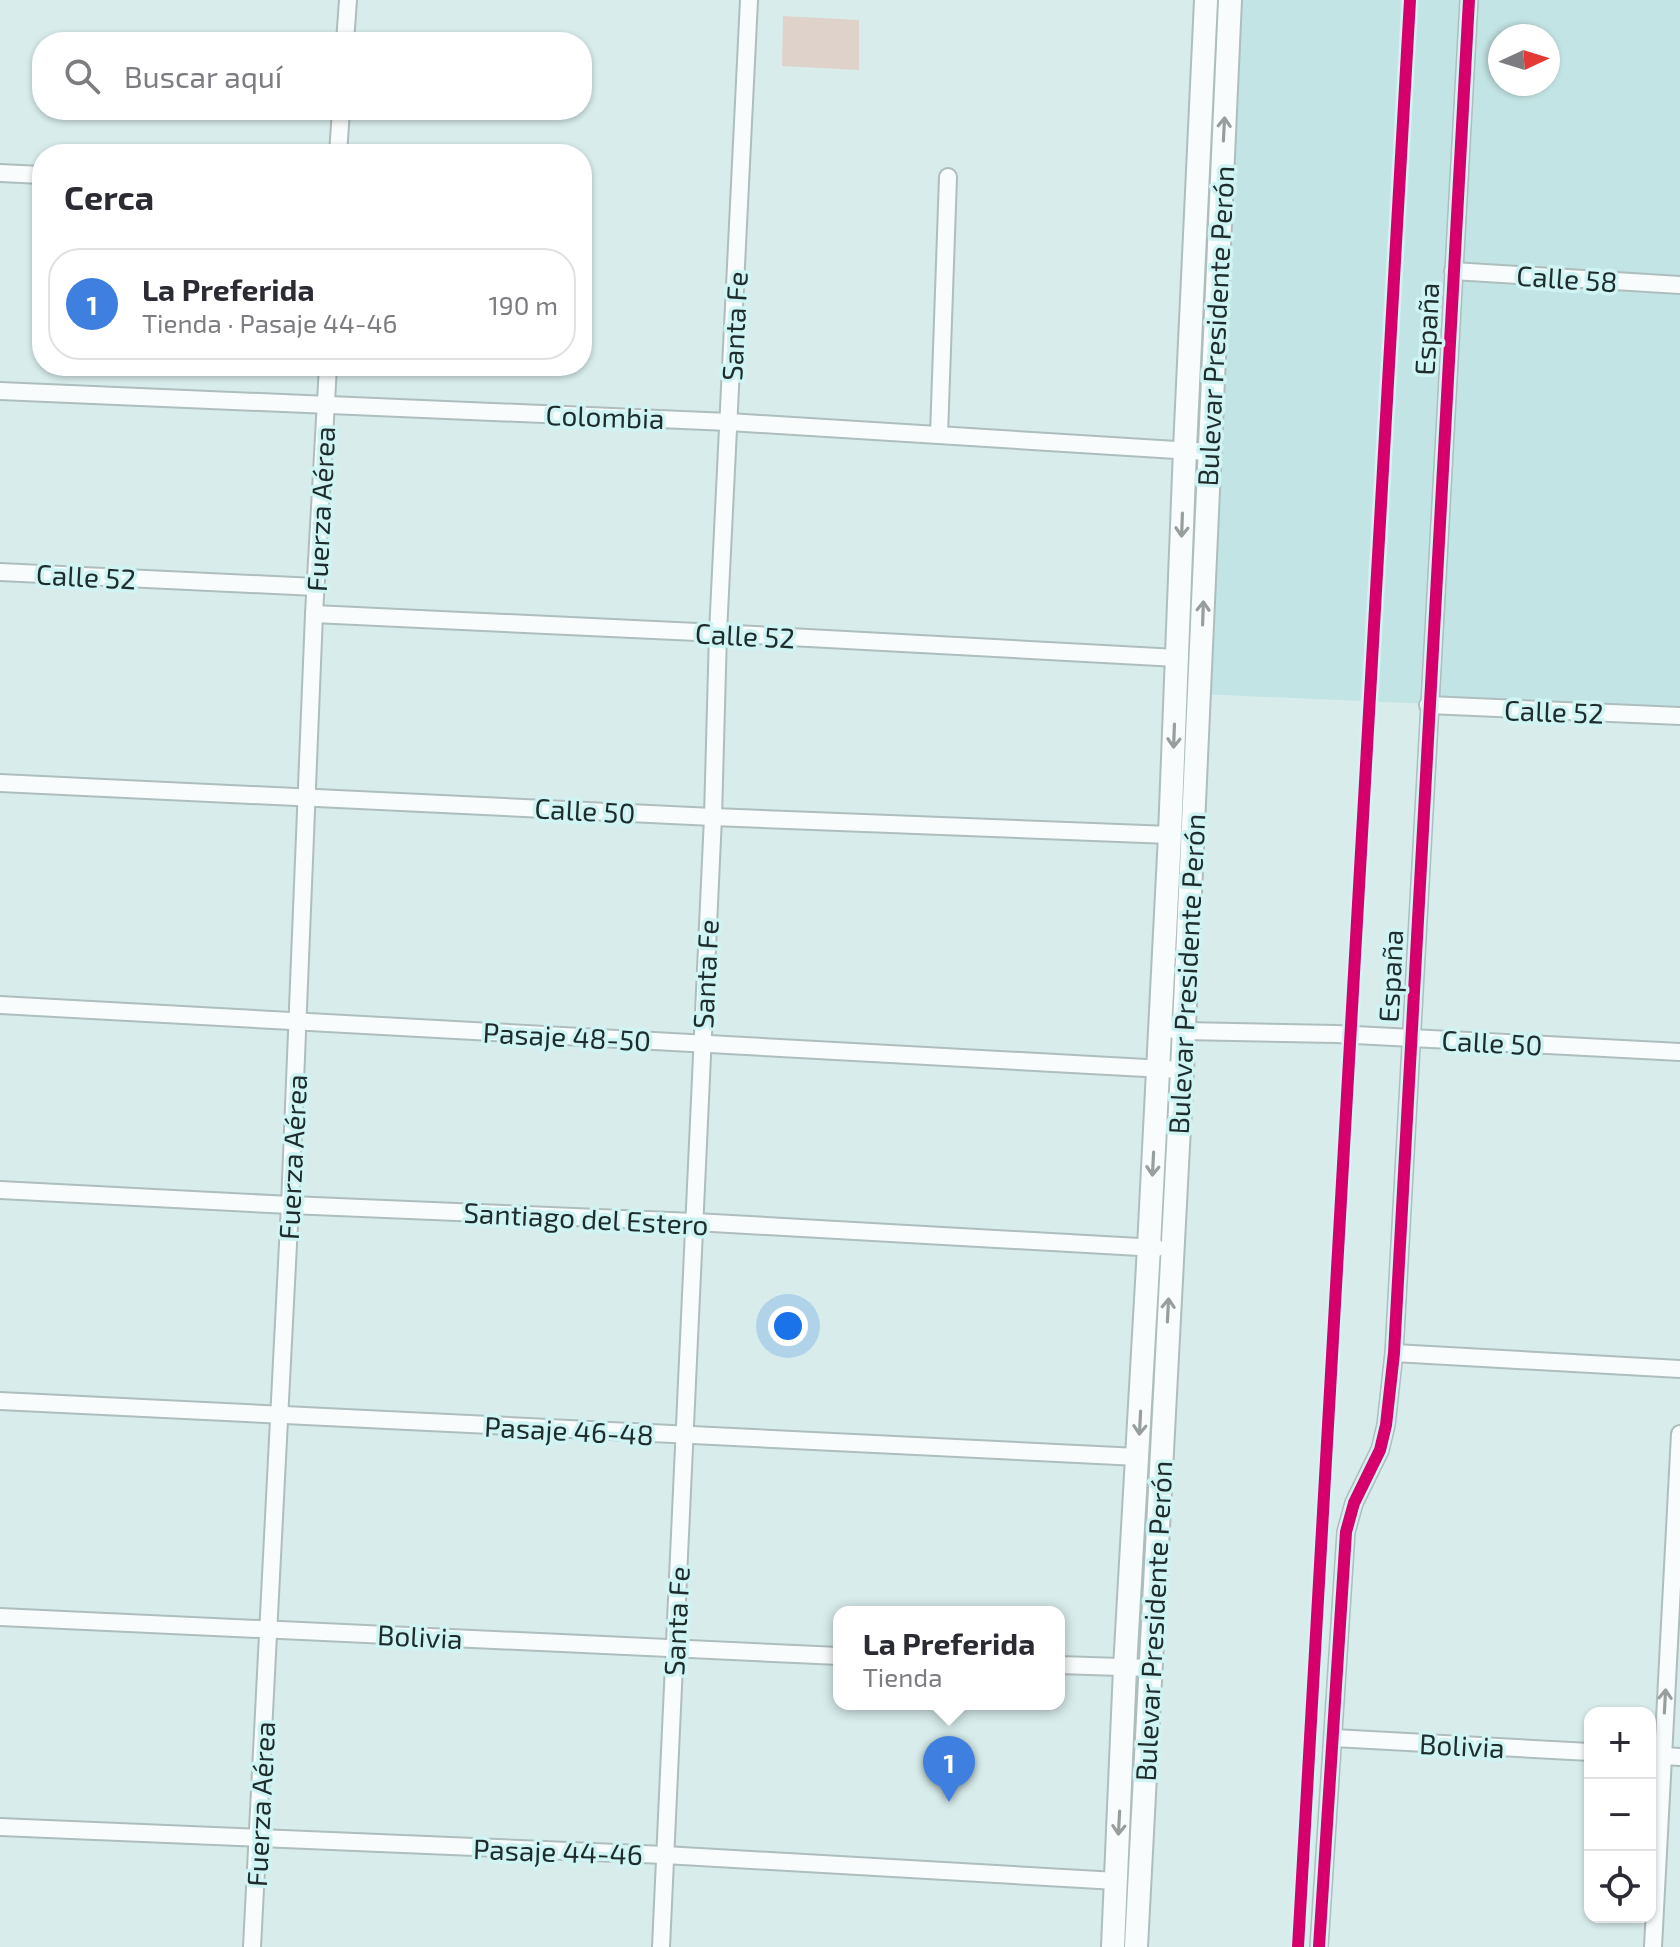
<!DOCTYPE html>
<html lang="es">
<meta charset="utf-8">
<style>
:root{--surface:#fff;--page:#f7f7f7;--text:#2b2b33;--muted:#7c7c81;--line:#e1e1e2;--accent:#7c3aed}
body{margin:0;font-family:"Exo 2",sans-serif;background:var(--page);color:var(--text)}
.controls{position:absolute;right:24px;bottom:24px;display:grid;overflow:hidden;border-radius:16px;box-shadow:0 2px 6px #0004}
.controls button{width:72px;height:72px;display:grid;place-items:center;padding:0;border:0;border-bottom:2px solid var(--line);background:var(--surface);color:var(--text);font:40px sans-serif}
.compass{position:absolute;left:1488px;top:24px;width:72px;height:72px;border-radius:50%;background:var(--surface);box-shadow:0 2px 6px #0004;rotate:86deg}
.you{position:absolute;left:788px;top:1326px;width:28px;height:28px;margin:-20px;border:6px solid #fff;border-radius:50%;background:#1a73e8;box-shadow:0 0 0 12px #1a73e833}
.badge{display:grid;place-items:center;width:52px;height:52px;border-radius:50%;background:var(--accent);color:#fff;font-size:26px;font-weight:700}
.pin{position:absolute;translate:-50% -66px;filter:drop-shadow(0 2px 4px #0008)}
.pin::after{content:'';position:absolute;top:42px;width:28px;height:24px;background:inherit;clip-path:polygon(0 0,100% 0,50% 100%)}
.popup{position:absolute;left:833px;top:1606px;width:232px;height:104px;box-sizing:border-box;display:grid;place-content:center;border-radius:16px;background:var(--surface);filter:drop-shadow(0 2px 6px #0005);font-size:26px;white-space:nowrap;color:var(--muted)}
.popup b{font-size:30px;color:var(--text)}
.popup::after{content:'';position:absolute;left:50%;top:100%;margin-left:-16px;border:16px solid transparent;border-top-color:var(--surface)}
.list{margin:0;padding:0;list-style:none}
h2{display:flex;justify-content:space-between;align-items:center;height:104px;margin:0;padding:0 32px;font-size:34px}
h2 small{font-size:26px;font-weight:400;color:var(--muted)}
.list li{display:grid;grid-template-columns:52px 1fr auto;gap:24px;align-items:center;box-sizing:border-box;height:112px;margin:0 16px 16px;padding:0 16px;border:2px solid var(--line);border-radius:32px}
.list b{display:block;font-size:30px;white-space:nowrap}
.list p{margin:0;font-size:26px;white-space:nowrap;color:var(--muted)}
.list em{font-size:26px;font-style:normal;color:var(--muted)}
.icon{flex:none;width:44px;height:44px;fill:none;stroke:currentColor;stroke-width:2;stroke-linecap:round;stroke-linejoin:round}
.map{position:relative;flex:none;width:1680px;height:1947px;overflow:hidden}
.search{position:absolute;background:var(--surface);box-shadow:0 2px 6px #0004;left:32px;top:32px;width:560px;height:88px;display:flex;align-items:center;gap:20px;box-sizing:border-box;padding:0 28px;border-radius:32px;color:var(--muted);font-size:30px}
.panel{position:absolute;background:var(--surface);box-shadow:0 2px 6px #0004;left:32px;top:144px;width:560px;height:232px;border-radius:32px}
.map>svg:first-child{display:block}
</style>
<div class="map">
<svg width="1680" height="1947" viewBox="0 0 1680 1947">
<rect width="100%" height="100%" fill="#d8ecec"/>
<path fill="#c3e4e4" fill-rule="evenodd" d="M1233,0H1680V715L1200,694ZM1500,36H1548V84H1500Z"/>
<path fill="#dfd2ca" d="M783,16L859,20V70L782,66Z"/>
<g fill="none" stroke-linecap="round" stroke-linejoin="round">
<g stroke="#aebdbd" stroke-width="20">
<g id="street">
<path d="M345,42L348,0"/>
<path d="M338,154L341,110"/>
<path d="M0,173L42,175"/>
<path d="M1453,271L1680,285"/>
<path d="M0,391L729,422L1208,452"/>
<path d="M939,435L948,177"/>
<path d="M0,572L315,587"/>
<path d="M314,614L718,633L1177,658"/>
<path d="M1428,705L1680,716"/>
<path d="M0,783L713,817L1170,835"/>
<path d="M0,1005L1182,1070"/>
<path d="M1159,1028L1183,1031L1336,1034L1680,1052"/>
<path d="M0,1190L290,1205L695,1222L1157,1248"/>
<path d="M1394,1353L1680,1369"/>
<path d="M0,1401L1138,1457"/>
<path d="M0,1617L839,1656"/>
<path d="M1059,1665L1151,1668"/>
<path d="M1334,1738L1590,1752"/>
<path d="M1650,1755L1680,1757"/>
<path d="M0,1827L665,1855L1116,1881"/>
<path d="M252,1947L290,1205L314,614L328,366"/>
<path d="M661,1947L713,817L718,633L749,0"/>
<path d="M1319,1947L1346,1532L1354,1503L1380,1450L1386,1425L1394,1353L1469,0"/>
<path d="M1653,1947L1680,1434"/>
</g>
</g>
<g stroke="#aebdbd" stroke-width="26">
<g id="secondary">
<path d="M1113,1947L1125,1668L1149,1247L1170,835L1185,449L1206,0"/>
<path d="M1136,1947L1182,1070L1230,0"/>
</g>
</g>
<use href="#street" stroke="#f9fcfc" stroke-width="16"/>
<use href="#secondary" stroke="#f9fcfc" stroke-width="22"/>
<g stroke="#d0f4f4" stroke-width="17">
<g id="cycleway">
<path d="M1298,1947L1410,0"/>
<path d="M1319,1947L1346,1532L1354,1503L1380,1450L1386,1425L1394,1353L1469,0"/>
</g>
</g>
<use href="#cycleway" stroke="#d6006c" stroke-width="12"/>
</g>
<defs><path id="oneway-shaft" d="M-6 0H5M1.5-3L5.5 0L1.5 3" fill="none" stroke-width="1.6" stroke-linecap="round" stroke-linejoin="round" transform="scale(2)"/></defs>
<g stroke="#979e9e">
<use href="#oneway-shaft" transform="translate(1224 129) rotate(-87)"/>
<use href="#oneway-shaft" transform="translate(1182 525) rotate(92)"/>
<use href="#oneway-shaft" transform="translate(1203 613) rotate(-88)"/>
<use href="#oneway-shaft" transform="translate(1174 736) rotate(92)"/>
<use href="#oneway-shaft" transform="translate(1153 1164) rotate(93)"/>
<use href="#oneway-shaft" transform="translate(1168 1310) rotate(-87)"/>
<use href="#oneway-shaft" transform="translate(1140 1423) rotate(93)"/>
<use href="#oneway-shaft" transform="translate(1665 1701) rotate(-87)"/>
<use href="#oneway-shaft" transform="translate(1119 1823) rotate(93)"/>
</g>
<g text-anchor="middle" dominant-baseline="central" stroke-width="7" stroke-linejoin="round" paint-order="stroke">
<g font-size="28" fill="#1f2c2c" stroke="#d0f4f4">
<text transform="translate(1567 278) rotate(4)">Calle 58</text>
<text transform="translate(734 326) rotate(-87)">Santa Fe</text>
<text transform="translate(1215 326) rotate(-87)">Bulevar Presidente Perón</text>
<text transform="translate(1426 329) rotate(-87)">España</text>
<text transform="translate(605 416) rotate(2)">Colombia</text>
<text transform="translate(320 509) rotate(-87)">Fuerza Aérea</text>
<text transform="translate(86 576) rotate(3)">Calle 52</text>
<text transform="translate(745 635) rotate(3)">Calle 52</text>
<text transform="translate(1554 711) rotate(2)">Calle 52</text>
<text transform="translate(585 810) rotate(3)">Calle 50</text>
<text transform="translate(705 974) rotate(-87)">Santa Fe</text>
<text transform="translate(1186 974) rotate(-87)">Bulevar Presidente Perón</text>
<text transform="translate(1390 976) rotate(-87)">España</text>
<text transform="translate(567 1036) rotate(3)">Pasaje 48-50</text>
<text transform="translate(1492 1042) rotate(3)">Calle 50</text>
<text transform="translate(292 1157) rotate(-87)">Fuerza Aérea</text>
<text transform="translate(586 1218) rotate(3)">Santiago del Estero</text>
<text transform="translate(569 1430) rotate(3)">Pasaje 46-48</text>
<text transform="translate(676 1621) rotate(-87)">Santa Fe</text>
<text transform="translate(1153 1621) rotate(-87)">Bulevar Presidente Perón</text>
<text transform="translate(420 1636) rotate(3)">Bolivia</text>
<text transform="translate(1462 1745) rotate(3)">Bolivia</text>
<text transform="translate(260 1804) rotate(-87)">Fuerza Aérea</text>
<text transform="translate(558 1851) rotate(2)">Pasaje 44-46</text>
</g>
</g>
</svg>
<div class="controls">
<button>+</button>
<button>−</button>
<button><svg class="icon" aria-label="locate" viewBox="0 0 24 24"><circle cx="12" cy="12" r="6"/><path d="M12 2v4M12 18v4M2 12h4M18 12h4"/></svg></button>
</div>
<svg class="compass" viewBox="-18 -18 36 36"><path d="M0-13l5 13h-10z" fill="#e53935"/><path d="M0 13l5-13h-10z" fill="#7c7c81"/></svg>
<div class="you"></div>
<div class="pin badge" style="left:949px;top:1802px;background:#3f7fe0">1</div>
<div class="popup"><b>La Preferida</b>Tienda</div>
<div class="search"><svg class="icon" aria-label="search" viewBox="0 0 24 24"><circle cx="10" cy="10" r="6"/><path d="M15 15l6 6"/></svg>Buscar aquí</div>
<section class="panel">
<h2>Cerca<small></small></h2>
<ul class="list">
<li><span class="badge" style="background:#3f7fe0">1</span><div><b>La Preferida</b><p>Tienda · Pasaje 44-46</p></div><em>190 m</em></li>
</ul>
</section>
</div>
